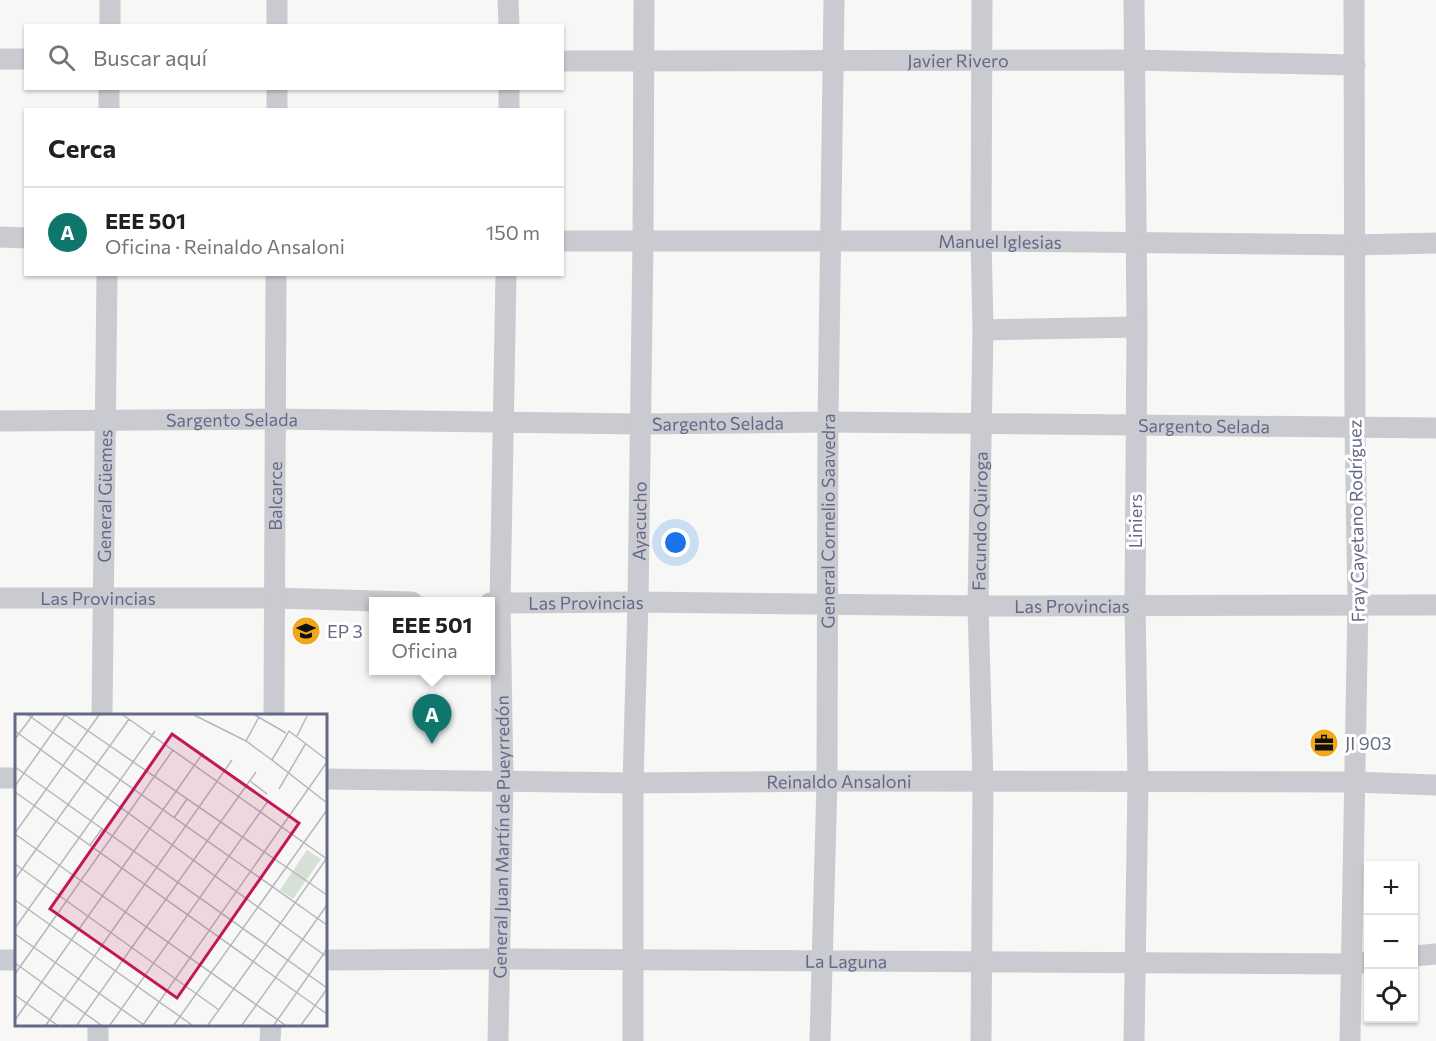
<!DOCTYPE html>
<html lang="es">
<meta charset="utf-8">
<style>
:root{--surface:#fff;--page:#f6f6f6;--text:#202124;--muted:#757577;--line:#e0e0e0;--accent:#0f766e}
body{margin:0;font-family:Commissioner,sans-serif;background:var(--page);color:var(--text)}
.controls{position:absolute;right:18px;bottom:18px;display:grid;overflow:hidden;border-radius:0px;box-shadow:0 2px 4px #0004}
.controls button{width:54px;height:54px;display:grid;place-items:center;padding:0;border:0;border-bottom:2px solid var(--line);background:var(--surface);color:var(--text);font:30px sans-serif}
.you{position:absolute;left:676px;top:543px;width:21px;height:21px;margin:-15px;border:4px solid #fff;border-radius:50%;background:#1a73e8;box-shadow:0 0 0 9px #1a73e833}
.badge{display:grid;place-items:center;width:39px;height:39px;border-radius:50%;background:var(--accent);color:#fff;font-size:20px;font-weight:700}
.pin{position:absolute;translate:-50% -50px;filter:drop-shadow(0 2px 3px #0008)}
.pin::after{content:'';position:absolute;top:32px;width:21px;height:18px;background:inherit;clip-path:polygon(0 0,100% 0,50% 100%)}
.popup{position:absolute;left:369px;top:597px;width:126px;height:78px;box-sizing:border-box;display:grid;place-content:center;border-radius:0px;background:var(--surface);filter:drop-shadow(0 2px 4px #0005);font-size:20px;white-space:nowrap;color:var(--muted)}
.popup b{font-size:22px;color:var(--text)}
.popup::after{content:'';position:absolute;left:50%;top:100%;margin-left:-12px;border:12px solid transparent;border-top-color:var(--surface)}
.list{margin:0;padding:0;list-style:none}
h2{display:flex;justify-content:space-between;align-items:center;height:78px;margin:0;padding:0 24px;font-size:26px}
h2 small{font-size:20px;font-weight:400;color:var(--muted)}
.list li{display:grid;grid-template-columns:39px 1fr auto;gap:18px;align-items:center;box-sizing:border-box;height:90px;padding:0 24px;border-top:2px solid var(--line)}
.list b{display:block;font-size:22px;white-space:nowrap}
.list p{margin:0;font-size:20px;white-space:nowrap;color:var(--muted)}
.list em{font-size:20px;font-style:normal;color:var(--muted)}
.icon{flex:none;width:33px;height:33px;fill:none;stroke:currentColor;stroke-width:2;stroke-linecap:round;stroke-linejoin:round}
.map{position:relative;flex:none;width:1436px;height:1041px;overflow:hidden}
.search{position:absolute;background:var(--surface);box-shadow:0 2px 4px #0004;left:24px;top:24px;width:540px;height:66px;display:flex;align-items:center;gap:15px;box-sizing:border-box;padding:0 21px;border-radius:0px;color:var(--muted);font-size:22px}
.panel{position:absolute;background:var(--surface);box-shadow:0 2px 4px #0004;left:24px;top:108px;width:540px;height:168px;border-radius:0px}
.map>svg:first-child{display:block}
</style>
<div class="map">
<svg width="1436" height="1041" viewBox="0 0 1436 1041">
<rect width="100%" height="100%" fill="#f7f8f5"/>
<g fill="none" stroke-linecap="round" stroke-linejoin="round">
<g stroke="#cacbd0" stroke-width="21">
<path d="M508,0L509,26"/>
<path d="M1134,0L1137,327L1135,606L1138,782L1134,1041"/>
<path d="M110,26V0"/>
<path d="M277,26V0"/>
<path d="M0,59H26"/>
<path id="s1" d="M562,61L1133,60L1355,65"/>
<path d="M109,110V88"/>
<path d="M277,110V88"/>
<path d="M509,110V88"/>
<path d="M0,237L26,238"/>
<path id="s2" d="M562,241H981L1355,245L1436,243"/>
<path d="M983,330L1137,327"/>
<path id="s3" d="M0,421L274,419L640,424L828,422L1436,428"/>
<path id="s4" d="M0,598H274L412,602"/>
<path id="s5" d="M490,603L638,602L978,606L1436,605"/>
<path id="s6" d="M102,716L107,274"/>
<path id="s7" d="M274,716L276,274"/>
<path d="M0,778H16"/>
<path id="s8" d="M326,779L633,783L827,781L1354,782L1435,785"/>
<path d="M1414,956L1436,954"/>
<path d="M0,960H16"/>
<path id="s9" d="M326,960L498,959L1353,964L1368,962"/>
<path d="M98,1041V1024"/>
<path d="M270,1041L271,1024"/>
<path id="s10" d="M498,1041L503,780L500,603L506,274"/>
<path id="s11" d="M633,1041V783L638,602L643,241L644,0"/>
<path id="s12" d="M820,1041L827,781L828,422L834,0"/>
<path id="s13" d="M981,1041L983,782L978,606L983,330L981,241L982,0"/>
<path d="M1350,1041L1358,604L1355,427L1354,0"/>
</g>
</g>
<defs>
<g id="school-disc" transform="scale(1.5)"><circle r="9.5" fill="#f1a71c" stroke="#fff"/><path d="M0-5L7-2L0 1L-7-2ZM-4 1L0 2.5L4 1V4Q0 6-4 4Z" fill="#111"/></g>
<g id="office-disc" transform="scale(1.5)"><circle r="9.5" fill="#f1a71c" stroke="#fff"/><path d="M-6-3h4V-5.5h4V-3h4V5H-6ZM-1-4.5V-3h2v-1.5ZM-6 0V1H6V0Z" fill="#111"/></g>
</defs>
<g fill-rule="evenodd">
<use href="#school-disc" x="306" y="631"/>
<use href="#office-disc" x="1324" y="743"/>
</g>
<g text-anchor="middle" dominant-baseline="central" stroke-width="6" stroke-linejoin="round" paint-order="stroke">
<g font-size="18" fill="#656988" stroke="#fff">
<text stroke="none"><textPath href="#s1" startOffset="396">Javier Rivero</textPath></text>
<text stroke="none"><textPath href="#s2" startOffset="438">Manuel Iglesias</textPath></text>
<text stroke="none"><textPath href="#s3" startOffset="232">Sargento Selada</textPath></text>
<text stroke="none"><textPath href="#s3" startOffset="718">Sargento Selada</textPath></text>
<text stroke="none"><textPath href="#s3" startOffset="1204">Sargento Selada</textPath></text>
<text stroke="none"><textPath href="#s6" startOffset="220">General Güemes</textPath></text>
<text stroke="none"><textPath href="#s7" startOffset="220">Balcarce</textPath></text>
<text stroke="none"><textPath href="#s11" startOffset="520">Ayacucho</textPath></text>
<text stroke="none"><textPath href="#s12" startOffset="520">General Cornelio Saavedra</textPath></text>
<text stroke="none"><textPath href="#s13" startOffset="520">Facundo Quiroga</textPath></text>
<text transform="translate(1135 521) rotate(-90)">Liniers</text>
<text transform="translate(1356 521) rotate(-91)">Fray Cayetano Rodríguez</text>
<text stroke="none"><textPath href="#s4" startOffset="98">Las Provincias</textPath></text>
<text stroke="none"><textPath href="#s5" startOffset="96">Las Provincias</textPath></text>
<text stroke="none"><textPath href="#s5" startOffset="582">Las Provincias</textPath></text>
<text stroke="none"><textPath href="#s8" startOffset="513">Reinaldo Ansaloni</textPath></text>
<text stroke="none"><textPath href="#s10" startOffset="204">General Juan Martín de Pueyrredón</textPath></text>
<text stroke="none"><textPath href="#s9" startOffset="520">La Laguna</textPath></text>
</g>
<g font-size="18" fill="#656988" stroke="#fff" text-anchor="start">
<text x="327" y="631">EP 3</text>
<text x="1345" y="743">JI 903</text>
</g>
</g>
<g transform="translate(15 714)">
<rect width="312" height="312" fill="#f7f8f5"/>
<path d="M292,136L306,145L278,185L265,176Z" fill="#d6e0d7"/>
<path fill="none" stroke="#b4b6c2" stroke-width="1.5" d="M13,1L312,211M50,1L312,181M108,1L312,145M179,1L231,27L257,46L274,17L312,46M240,1L271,19M0,17L312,243M282,22L292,2M0,25L18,1M231,27L244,3M257,46L312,89M0,53L312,274M235,67L252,80M0,72L50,1M264,75L291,29M0,78L312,300M159,104L172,85M0,119L84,1M0,120L270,311M75,131L87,115M0,150L204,296M0,165L114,5M0,186L177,311M0,214L140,17M0,220L129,311M0,249L86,311M0,260L158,36M0,281L42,311M0,306L188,39M31,311L217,46M62,311L241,58M95,311L253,87M128,311L312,48M159,311L312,96M193,311L312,144M227,311L312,191M259,311L312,235M286,311L312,275"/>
<path fill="#c2185b" fill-opacity="0.15" stroke="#c2185b" stroke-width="3" d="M157,20L284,109L162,284L35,195Z"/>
<rect width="312" height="312" fill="none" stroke="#656988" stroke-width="3"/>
</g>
</svg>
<div class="controls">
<button>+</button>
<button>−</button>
<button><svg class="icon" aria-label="locate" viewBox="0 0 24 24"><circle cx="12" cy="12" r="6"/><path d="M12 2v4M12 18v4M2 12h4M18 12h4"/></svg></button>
</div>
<div class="you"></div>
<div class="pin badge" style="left:432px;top:744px">A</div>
<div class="popup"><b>EEE 501</b>Oficina</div>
<div class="search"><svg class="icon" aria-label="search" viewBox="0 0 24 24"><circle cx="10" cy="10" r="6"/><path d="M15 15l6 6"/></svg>Buscar aquí</div>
<section class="panel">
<h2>Cerca<small></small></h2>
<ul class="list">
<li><span class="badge">A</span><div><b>EEE 501</b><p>Oficina · Reinaldo Ansaloni</p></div><em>150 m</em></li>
</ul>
</section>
</div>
